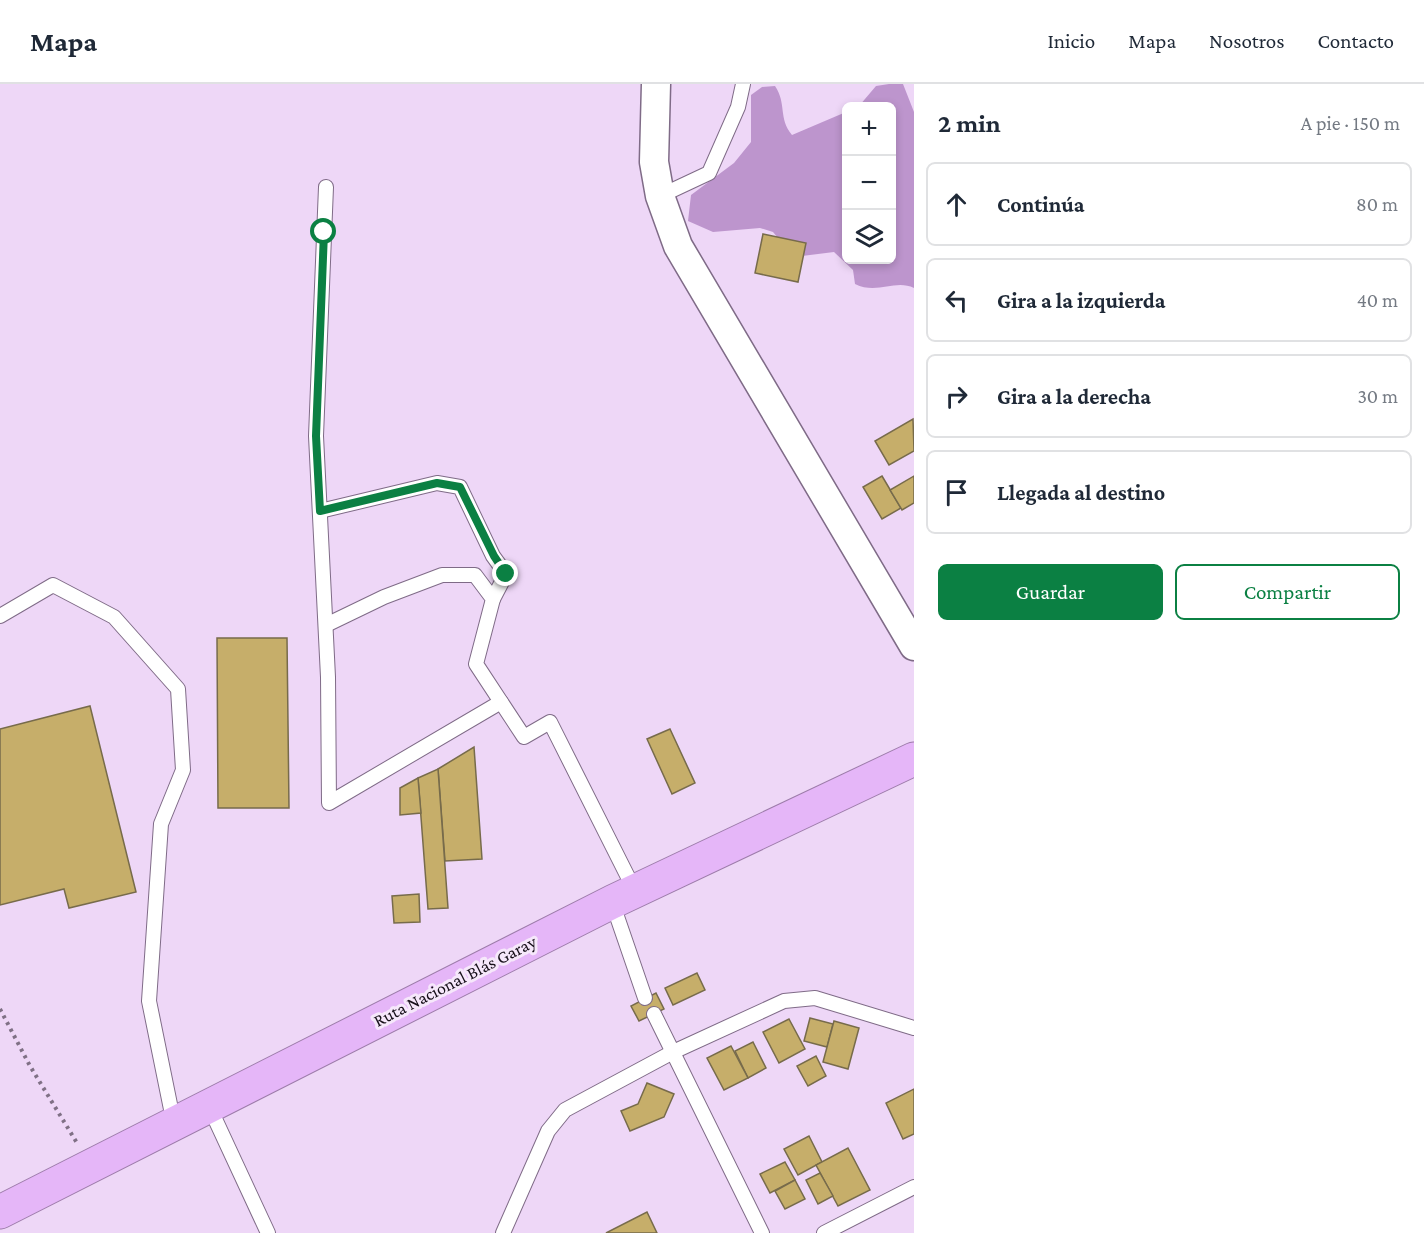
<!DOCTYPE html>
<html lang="es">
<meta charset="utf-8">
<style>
:root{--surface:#fff;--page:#f2f2f3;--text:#1f2937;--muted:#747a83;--line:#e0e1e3;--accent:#0b8043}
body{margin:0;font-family:"Crimson Pro",serif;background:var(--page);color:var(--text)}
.controls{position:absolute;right:18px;top:18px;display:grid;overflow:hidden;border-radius:9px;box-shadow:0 3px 9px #0003}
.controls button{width:54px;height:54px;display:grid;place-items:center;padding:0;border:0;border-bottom:2px solid var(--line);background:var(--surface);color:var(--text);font:30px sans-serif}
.stop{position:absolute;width:18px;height:18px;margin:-14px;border:4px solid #0b8043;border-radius:50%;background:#fff}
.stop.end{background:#0b8043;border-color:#fff;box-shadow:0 2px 6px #0008}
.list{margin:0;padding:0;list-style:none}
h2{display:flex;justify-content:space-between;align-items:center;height:78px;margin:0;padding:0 24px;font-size:26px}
h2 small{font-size:20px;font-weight:400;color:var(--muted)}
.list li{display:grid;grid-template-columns:39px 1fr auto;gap:18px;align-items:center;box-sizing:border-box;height:84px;margin:0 12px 12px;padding:0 12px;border:2px solid var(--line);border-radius:9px}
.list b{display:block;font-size:22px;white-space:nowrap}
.list em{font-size:20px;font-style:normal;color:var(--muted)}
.actions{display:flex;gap:12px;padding:18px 24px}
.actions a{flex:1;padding:14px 0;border:2px solid var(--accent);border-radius:9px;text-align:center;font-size:21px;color:var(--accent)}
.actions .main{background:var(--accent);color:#fff}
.icon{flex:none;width:33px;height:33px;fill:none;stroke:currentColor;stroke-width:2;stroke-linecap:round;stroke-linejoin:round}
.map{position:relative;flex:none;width:914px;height:1149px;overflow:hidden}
header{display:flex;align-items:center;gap:36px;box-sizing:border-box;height:84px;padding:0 30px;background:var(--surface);border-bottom:2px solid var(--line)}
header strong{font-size:28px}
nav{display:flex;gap:33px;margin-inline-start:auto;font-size:21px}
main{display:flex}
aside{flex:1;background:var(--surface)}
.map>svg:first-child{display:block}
</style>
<header>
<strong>Mapa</strong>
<nav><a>Inicio</a><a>Mapa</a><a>Nosotros</a><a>Contacto</a></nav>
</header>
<main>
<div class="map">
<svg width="914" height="1149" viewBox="0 0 914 1149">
<rect width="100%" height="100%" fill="#eed7f7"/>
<path fill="#bd95cd" d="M889,0H903L914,28V204C895,195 877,211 855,200L853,186L834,168L794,173L773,148L760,144L713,148L688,137L691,111L734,79L751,58V11L762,3L775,2C787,20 778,34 792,51L846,28V176H892V22H859L876,2Z"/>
<g fill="#c6ae6a" stroke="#776b4b" stroke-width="1.5">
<path d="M763,150L806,159L798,198L755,189Z"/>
<path d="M913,335L914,367L889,381L875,357Z"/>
<path d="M882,392L901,424L882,435L863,403Z"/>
<path d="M914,392V419L902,426L890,406Z"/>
<path d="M217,554H287L289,724H218Z"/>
<path d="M90,622L136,808L69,824L64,805L0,821V645Z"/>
<path d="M670,645L695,699L672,710L647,655Z"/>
<path d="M474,663L482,775L445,777L438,685Z"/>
<path d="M438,685L448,824L428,825L418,694Z"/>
<path d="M418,694L421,729L400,731V704Z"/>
<path d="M419,810L420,838L394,839L392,812Z"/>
<path d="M697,889L705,906L673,921L665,904Z"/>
<path d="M656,909L664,925L639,937L631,922Z"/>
<path d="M810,934L833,940L827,963L804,957Z"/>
<path d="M789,935L805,965L779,979L763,948Z"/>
<path d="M834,937L859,944L848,985L823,978Z"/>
<path d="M753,958L766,984L748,994L735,967Z"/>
<path d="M731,962L748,994L724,1006L707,974Z"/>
<path d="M816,972L826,992L808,1002L797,982Z"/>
<path d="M647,999L674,1010L664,1033L630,1047L621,1027L638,1020Z"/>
<path d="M914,1005V1050L903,1055L886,1019Z"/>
<path d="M809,1052L822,1078L798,1091L784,1065Z"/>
<path d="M848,1064L870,1106L838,1122L816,1081Z"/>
<path d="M785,1078L795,1096L770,1109L760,1090Z"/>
<path d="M820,1089L833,1112L818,1120L806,1096Z"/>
<path d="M795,1096L805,1115L785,1125L775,1107Z"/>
<path d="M647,1128L657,1149H606Z"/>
</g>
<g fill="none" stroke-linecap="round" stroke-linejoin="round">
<g stroke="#7f6b87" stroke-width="16">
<g id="lane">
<path d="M326,103L316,352L328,593L329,719L501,618"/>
<path d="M660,112L709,89L738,23L743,0"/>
<path d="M320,427L437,399L460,403L493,472L506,490L493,515"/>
<path d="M0,532L53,501L114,533L178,605L183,686L161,740L149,917L174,1040"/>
<path d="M326,541L384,513L442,491H475L493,515L476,580L524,653L550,638L635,807"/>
<path d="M612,818L645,914"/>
<path d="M654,930L762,1149"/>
<path d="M209,1022L268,1149"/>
<path d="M503,1149L548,1047L565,1026L673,968L784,917L815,914L914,944"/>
<path d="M824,1149L914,1103"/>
</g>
</g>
<g stroke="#7f6b87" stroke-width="31">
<path id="street" d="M656,0L654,78L660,112L678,162L914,562"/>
</g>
<g stroke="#9d7caa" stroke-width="35">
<path id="highway" d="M0,1128L612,818L914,675"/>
</g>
<path stroke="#7f7085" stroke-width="4" stroke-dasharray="3 4.5" stroke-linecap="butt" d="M0,925L30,982L77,1059"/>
<use href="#lane" stroke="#fff" stroke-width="14"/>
<use href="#street" stroke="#fff" stroke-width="28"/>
<use href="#highway" stroke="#e5b6f8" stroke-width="33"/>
</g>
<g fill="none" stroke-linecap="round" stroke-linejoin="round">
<path stroke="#0b8043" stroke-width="8" d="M324,148L316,352L320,427L437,399L460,403L494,472L506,490"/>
</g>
<g text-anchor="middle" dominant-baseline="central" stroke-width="6" stroke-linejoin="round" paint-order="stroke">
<g font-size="18" fill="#160f19" stroke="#f6e8fb">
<text transform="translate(455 897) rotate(-27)">Ruta Nacional Blás Garay</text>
</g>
</g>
</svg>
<div class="controls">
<button>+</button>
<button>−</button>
<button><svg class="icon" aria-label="layers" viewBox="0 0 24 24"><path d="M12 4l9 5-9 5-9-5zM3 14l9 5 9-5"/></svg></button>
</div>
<div class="stop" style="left:324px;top:148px"></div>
<div class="stop end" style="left:506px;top:490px"></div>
</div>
<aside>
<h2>2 min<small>A pie · 150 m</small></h2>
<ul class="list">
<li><svg class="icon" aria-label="ahead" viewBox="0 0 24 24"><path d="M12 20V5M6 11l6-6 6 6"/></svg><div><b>Continúa</b></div><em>80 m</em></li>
<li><svg class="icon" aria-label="left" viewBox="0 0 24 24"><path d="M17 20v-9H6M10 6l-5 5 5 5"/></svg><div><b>Gira a la izquierda</b></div><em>40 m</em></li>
<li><svg class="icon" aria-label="right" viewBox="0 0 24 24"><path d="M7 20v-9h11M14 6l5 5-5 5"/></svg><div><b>Gira a la derecha</b></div><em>30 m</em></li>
<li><svg class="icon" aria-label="arrive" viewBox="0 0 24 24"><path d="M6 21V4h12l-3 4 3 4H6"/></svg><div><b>Llegada al destino</b></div></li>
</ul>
<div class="actions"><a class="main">Guardar</a><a>Compartir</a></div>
</aside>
</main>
